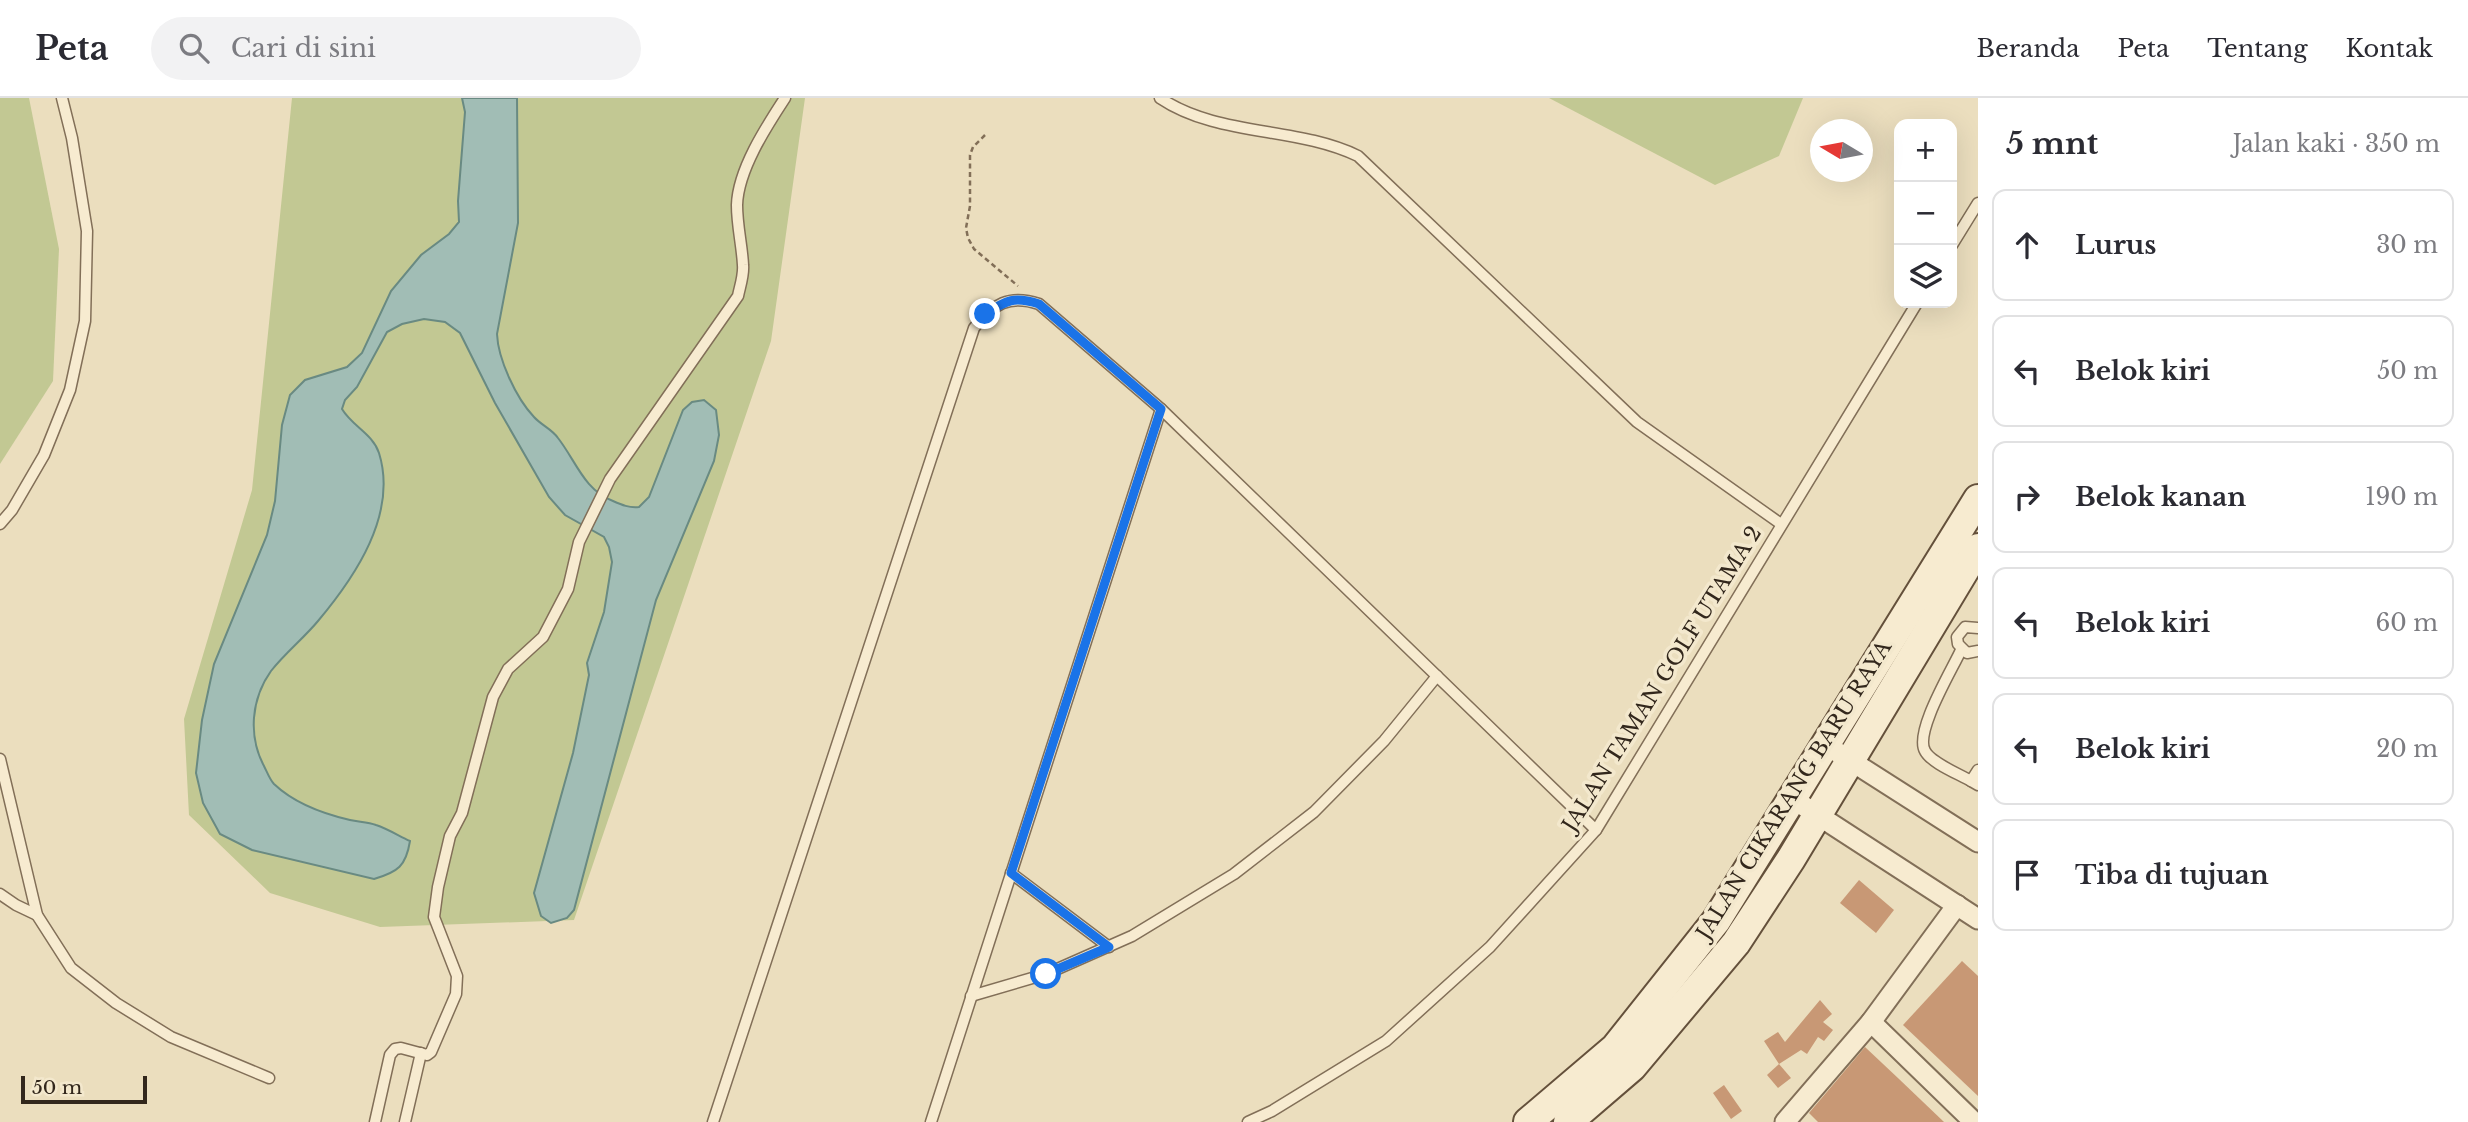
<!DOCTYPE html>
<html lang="id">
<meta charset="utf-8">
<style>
:root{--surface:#fff;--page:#f2f2f3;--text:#2b2b33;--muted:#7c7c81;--line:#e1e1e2}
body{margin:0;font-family:"Libre Baskerville",serif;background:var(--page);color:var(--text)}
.controls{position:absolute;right:21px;top:21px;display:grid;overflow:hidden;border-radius:14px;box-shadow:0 7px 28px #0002}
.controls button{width:63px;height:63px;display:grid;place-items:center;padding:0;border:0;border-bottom:2px solid var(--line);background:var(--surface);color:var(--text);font:35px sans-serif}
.compass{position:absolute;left:1810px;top:21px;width:63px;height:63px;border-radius:50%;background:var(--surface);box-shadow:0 7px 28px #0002;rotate:280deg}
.scale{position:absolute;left:21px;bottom:18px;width:126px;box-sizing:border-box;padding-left:7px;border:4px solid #32271c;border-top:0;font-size:19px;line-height:24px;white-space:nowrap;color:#32271c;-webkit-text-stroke:5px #f3e8cd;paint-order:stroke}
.stop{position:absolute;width:21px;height:21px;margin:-16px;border:5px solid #1a73e8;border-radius:50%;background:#fff}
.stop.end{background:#1a73e8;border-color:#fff;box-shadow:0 2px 7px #0008}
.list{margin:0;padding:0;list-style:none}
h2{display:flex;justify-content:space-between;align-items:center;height:91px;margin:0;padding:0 28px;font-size:30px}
h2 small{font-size:23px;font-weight:400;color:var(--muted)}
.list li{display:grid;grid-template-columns:46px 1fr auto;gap:21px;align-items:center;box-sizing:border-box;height:112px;margin:0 14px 14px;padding:0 14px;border:2px solid var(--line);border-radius:14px}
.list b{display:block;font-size:26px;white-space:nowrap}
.list em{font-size:23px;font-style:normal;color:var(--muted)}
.icon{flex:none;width:38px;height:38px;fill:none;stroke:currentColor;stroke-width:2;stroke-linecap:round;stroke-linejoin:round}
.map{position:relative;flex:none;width:1978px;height:1024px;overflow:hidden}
header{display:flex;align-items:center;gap:42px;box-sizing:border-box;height:98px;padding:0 35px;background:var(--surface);border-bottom:2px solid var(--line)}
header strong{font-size:33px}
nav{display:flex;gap:38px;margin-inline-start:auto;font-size:24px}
.search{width:490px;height:63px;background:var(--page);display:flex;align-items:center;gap:18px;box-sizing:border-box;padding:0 24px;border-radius:38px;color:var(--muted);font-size:26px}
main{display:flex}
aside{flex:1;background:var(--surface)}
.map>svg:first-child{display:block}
</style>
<header>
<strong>Peta</strong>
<div class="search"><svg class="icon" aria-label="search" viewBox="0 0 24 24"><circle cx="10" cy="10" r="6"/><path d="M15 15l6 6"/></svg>Cari di sini</div>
<nav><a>Beranda</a><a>Peta</a><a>Tentang</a><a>Kontak</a></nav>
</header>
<main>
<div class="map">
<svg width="1978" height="1024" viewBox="0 0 1978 1024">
<rect width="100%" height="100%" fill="#ebdebe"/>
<g fill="#c2c893">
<path d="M0,0H29L59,151L53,283L0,366Z"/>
<path d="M292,0H805L771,243L574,822L380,829L270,795L189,717L184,621L252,392Z"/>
<path d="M1549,0H1803L1779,58L1715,87Z"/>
</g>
<path fill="#a1bdb5" stroke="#698a82" stroke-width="2" d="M462,0H517L518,125L497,236C498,261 516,300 534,319C541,327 552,331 558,340C576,363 584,392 613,403C622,407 629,410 639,409L649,399L683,312L692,304L704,302L716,312L719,337L714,363L656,502L574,812L567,820L551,825L541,818L534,795L573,655L589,577L587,565L604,514L612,464L609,449L604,439L565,417L549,399L495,305L460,235L445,224L424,221L402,226L387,234L357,289L345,302L342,311C352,328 373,336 379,355C398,416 355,479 318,523C304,540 285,555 271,573C251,601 248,638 264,668C267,674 270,682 274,686C294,705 324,716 350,722C359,724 368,724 376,727C388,731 399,738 410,743C406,768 398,774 374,781L252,752L220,736L203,705L196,675L202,622L214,566L267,437L275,403L282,327L290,297L305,282L347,269L362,255L391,193L421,157L449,136L459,124L458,103L465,14Z"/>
<g fill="#c89875">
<path d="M1859,782L1894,812L1876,835L1840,805Z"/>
<path d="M1962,863L1978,878V998L1903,927Z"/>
<path d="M1820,902L1832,916L1823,924L1833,932L1824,943L1818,939L1807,956L1801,952L1779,966L1764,943L1778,934L1785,944Z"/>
<path d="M1865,949L1899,981L1944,1024H1818L1809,1015Z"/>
<path d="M1779,966L1791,980L1778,990L1767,977Z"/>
<path d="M1724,987L1742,1013L1731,1021L1713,995Z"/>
</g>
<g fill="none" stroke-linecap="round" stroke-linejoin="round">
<g stroke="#826f58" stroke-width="13">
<g id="lane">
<path d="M1160,0C1218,39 1296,28 1358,58L1637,324L1781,426"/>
<path d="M1952,147L1978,105"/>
<path d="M0,426L12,412L44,357L70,292L85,223L87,133L72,40L62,0"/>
<path d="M1978,530L1965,529L1957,539L1958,546L1967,555L1978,553"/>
<path d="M1961,552C1952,572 1914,634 1925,653C1931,665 1959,676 1971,683"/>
<path d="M0,661L37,817L71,870L116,905L171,939L269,980"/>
<path d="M1978,672L1971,683L1978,687"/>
<path d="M1011,775L1109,849"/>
<path d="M0,796L16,807L37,817"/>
<path d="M971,898L1046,876L1132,838L1234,776L1314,714L1384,643L1437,578"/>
<path d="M375,1024L390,957L395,951L401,950L427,957L431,954L456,896L457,878L434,819L438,789L450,738L462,715L493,599L508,571L543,539L568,491L579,444L610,381L738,198C740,188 744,177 743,167C742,147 737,128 737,107C738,72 766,29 785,0"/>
<path d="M405,1024L421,955"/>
<path d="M713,1024L974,230C993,206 1009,196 1039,206L1161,311L1596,732"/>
<path d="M931,1024L1161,311"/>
<path d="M1248,1024L1272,1013L1386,943L1490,849L1596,732L1917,205"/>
</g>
</g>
<g stroke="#826f58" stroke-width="23">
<g id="street">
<path d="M1826,647L1978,744"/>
<path d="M1793,701L1978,821"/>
<path d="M1871,924L1974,1024"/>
<path d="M1785,1024L1871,924L1957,807"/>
</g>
</g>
<g stroke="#64503b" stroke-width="32">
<g id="secondary">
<path d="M1528,1024L1615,950L1716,823L1978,401"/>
<path d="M1568,1024L1632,969L1736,845L1791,761L1978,450"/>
</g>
</g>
<path stroke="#826f58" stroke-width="2.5" stroke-dasharray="5 3.5" stroke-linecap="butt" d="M985,37L973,49L970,57V108L966,130L968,140L974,151L1018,188"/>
<use href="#lane" stroke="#f7ebd0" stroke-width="10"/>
<use href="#street" stroke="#f7ebd0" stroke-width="19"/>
<use href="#secondary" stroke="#f7ebd0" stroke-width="28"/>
</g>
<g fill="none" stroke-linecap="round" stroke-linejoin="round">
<path stroke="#1a73e8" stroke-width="9" d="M985,216C1007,202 1014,198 1039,206L1161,311L1011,775L1109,849L1046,876"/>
</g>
<g text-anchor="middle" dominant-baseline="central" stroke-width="7" stroke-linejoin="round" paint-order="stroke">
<g font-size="21" fill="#32271c" stroke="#f3e8cd">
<text transform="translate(1662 581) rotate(-58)">JALAN TAMAN GOLF UTAMA 2</text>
<text transform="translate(1794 692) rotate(-58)">JALAN CIKARANG BARU RAYA</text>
</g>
</g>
</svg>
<div class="controls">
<button>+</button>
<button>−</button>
<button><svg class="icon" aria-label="layers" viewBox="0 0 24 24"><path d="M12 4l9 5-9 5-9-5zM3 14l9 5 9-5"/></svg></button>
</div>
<svg class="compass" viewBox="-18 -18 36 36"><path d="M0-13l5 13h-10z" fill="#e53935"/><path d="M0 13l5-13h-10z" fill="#7c7c81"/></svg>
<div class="scale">50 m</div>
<div class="stop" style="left:1046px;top:876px"></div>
<div class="stop end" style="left:985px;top:216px"></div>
</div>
<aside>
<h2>5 mnt<small>Jalan kaki · 350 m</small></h2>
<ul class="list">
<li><svg class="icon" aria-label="ahead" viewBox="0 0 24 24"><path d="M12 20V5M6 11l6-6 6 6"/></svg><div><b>Lurus</b></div><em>30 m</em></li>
<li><svg class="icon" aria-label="left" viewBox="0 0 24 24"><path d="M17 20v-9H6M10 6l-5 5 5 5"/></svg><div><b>Belok kiri</b></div><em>50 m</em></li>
<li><svg class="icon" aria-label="right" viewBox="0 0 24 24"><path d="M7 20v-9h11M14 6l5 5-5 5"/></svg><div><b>Belok kanan</b></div><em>190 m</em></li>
<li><svg class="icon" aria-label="left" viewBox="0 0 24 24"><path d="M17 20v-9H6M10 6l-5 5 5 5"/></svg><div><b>Belok kiri</b></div><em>60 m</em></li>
<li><svg class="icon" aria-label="left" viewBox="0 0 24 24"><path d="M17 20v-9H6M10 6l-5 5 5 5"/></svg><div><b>Belok kiri</b></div><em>20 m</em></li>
<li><svg class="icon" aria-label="arrive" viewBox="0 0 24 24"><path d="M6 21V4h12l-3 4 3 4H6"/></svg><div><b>Tiba di tujuan</b></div></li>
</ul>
</aside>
</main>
